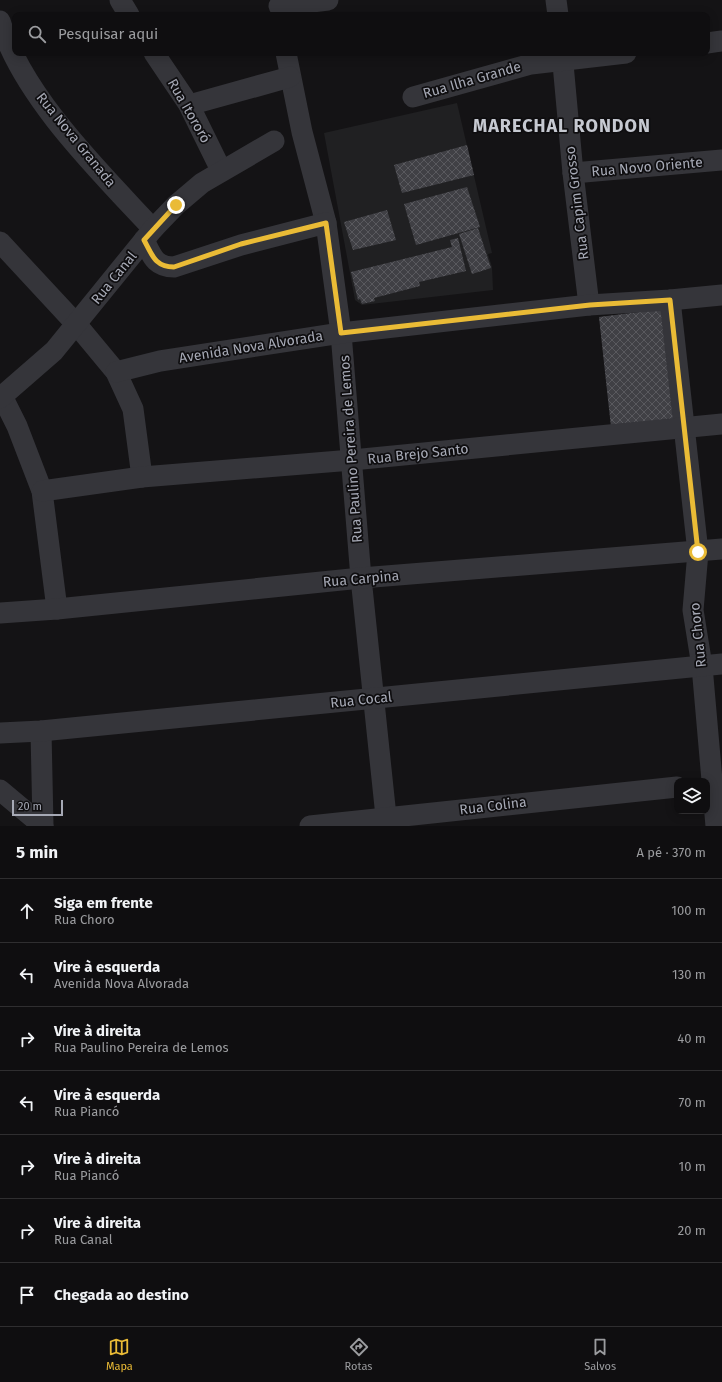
<!DOCTYPE html>
<html lang="pt">
<meta charset="utf-8">
<style>
:root{--surface:#0f0e10;--page:#1d1c1e;--text:#f1f3f6;--muted:#9b9c9f;--line:#2f2e30;--accent:#eabb36}
body{margin:0;font-family:"Fira Sans",sans-serif;background:var(--page);color:var(--text)}
.controls{position:absolute;right:12px;bottom:12px;display:grid;overflow:hidden;border-radius:8px;box-shadow:0 2px 10px #0003}
.controls button{width:36px;height:36px;display:grid;place-items:center;padding:0;border:0;border-bottom:1px solid var(--line);background:var(--surface);color:var(--text);font:20px sans-serif}
.scale{position:absolute;left:12px;bottom:10px;width:51px;box-sizing:border-box;padding-left:4px;border:2px solid #a6a9b5;border-top:0;font-size:11px;line-height:14px;white-space:nowrap;color:#a6a9b5;-webkit-text-stroke:3px #0f0e10;paint-order:stroke}
.stop{position:absolute;width:12px;height:12px;margin:-9px;border:3px solid #eabb36;border-radius:50%;background:#fff}
.stop.end{background:#eabb36;border-color:#fff;box-shadow:0 1px 4px #0008}
.list{margin:0;padding:0;list-style:none}
h2{display:flex;justify-content:space-between;align-items:center;height:52px;margin:0;padding:0 16px;font-size:17px}
h2 small{font-size:13px;font-weight:400;color:var(--muted)}
.list li{display:grid;grid-template-columns:26px 1fr auto;gap:12px;align-items:center;box-sizing:border-box;height:64px;padding:0 16px;border-top:1px solid var(--line)}
.list b{display:block;font-size:15px;white-space:nowrap}
.list p{margin:0;font-size:13px;white-space:nowrap;color:var(--muted)}
.list em{font-size:13px;font-style:normal;color:var(--muted)}
.icon{flex:none;width:22px;height:22px;fill:none;stroke:currentColor;stroke-width:2;stroke-linecap:round;stroke-linejoin:round}
.map{position:relative;flex:none;width:722px;height:826px;overflow:hidden}
.search{position:absolute;background:var(--surface);box-shadow:0 2px 10px #0003;left:12px;right:12px;top:12px;height:44px;display:flex;align-items:center;gap:10px;box-sizing:border-box;padding:0 14px;border-radius:8px;color:var(--muted);font-size:15px}
.sheet{height:500px;background:var(--surface)}
nav{display:flex;justify-content:space-around;align-items:center;box-sizing:border-box;height:56px;border-top:1px solid var(--line);background:var(--surface);font-size:11px;color:var(--muted)}
nav a{display:grid;justify-items:center;gap:2px}
nav .on{color:var(--accent)}
.map>svg:first-child{display:block}
</style>
<div class="map">
<svg width="722" height="826" viewBox="0 0 722 826">
<defs>
<pattern id="building-cross-hatch" width="8" height="8" patternUnits="userSpaceOnUse"><rect width="8" height="8" fill="#404045"/><path d="M0 0l8 8M0 8l8-8" fill="none" stroke="#59595e"/></pattern>
</defs>
<rect width="100%" height="100%" fill="#141315"/>
<path fill="#202022" d="M457,103L492,253L488,254L492,267L493,290L362,305L355,300L324,133Z"/>
<g fill="url(#building-cross-hatch)">
<path d="M467,145L474,175L402,193L394,165Z"/>
<path d="M467,187L480,227L416,245L404,204Z"/>
<path d="M387,210L396,240L353,250L344,222Z"/>
<path d="M478,228L491,268L472,274L459,234Z"/>
<path d="M458,238L466,271L419,282L420,286L374,298L375,301L362,304L360,299L358,300L351,272L452,247L450,240Z"/>
<path d="M663,309L676,421L611,427L599,317Z"/>
</g>
<g fill="none" stroke-linecap="round" stroke-linejoin="round">
<g stroke="#35353a" stroke-width="21">
<path d="M120,0L129,15"/>
<path d="M556,0L558,15"/>
<path d="M279,6L328,0"/>
<path d="M0,21C22,96 100,172 153,229"/>
<path d="M707,43L722,41"/>
<path d="M154,53L189,105L221,170"/>
<path d="M286,53L302,132L326,223L341,333L361,578L387,826"/>
<path d="M562,53L573,173L589,305"/>
<path d="M413,97L531,64L626,53"/>
<path d="M189,105L290,77"/>
<path d="M573,173L722,160"/>
<path d="M144,240C152,256 155,267 174,267L241,245L326,223"/>
<path d="M0,242L77,325L116,372L133,409L142,477"/>
<path d="M670,300L698,552L693,610L702,666L716,826"/>
<path d="M116,372L160,361L341,333L589,305L670,300L722,295"/>
<path d="M2,396L17,426L42,491L57,609"/>
<path d="M0,398L54,351L153,229L176,205L202,183L274,141"/>
<path d="M42,491L142,477L352,460L722,424"/>
<path d="M0,613L57,609L361,578L722,549"/>
<path d="M41,731L43,825"/>
<path d="M0,733L41,731L722,664"/>
<path d="M0,790L43,826"/>
<path d="M310,826L677,787"/>
</g>
</g>
<g fill="none" stroke-linecap="round" stroke-linejoin="round">
<path stroke="#eabb36" stroke-width="5" d="M176,205L144,240C152,255 155,267 174,267L241,244L326,223L341,333L590,305L670,300L698,552"/>
</g>
<g text-anchor="middle" dominant-baseline="central" stroke-width="3.5" stroke-linejoin="round" paint-order="stroke">
<g font-size="14" fill="#a6a9b5" stroke="#0f0e10">
<text transform="translate(472 80) rotate(-16)">Rua Ilha Grande</text>
<text transform="translate(189 111) rotate(60)">Rua Itororó</text>
<text transform="translate(76 140) rotate(51)">Rua Nova Granada</text>
<text transform="translate(647 167) rotate(-5)">Rua Novo Oriente</text>
<text transform="translate(577 203) rotate(-97)">Rua Capim Grosso</text>
<text transform="translate(114 278) rotate(-51)">Rua Canal</text>
<text transform="translate(251 347) rotate(-9)">Avenida Nova Alvorada</text>
<text transform="translate(351 449) rotate(-94)">Rua Paulino Pereira de Lemos</text>
<text transform="translate(418 454) rotate(-6)">Rua Brejo Santo</text>
<text transform="translate(361 579) rotate(-5)">Rua Carpina</text>
<text transform="translate(698 635) rotate(-96)">Rua Choro</text>
<text transform="translate(361 700) rotate(-6)">Rua Cocal</text>
<text transform="translate(493 806) rotate(-7)">Rua Colina</text>
</g>
<g font-size="18" font-weight="bold" letter-spacing="1" fill="#c6c9d1" stroke="#0f0e10">
<text x="562" y="126">MARECHAL RONDON</text>
</g>
</g>
</svg>
<div class="controls">
<button><svg class="icon" aria-label="layers" viewBox="0 0 24 24"><path d="M12 4l9 5-9 5-9-5zM3 14l9 5 9-5"/></svg></button>
</div>
<div class="scale">20 m</div>
<div class="stop" style="left:698px;top:552px"></div>
<div class="stop end" style="left:176px;top:205px"></div>
<div class="search"><svg class="icon" aria-label="search" viewBox="0 0 24 24"><circle cx="10" cy="10" r="6"/><path d="M15 15l6 6"/></svg>Pesquisar aqui</div>
</div>
<section class="sheet">
<h2>5 min<small>A pé · 370 m</small></h2>
<ul class="list">
<li><svg class="icon" aria-label="ahead" viewBox="0 0 24 24"><path d="M12 20V5M6 11l6-6 6 6"/></svg><div><b>Siga em frente</b><p>Rua Choro</p></div><em>100 m</em></li>
<li><svg class="icon" aria-label="left" viewBox="0 0 24 24"><path d="M17 20v-9H6M10 6l-5 5 5 5"/></svg><div><b>Vire à esquerda</b><p>Avenida Nova Alvorada</p></div><em>130 m</em></li>
<li><svg class="icon" aria-label="right" viewBox="0 0 24 24"><path d="M7 20v-9h11M14 6l5 5-5 5"/></svg><div><b>Vire à direita</b><p>Rua Paulino Pereira de Lemos</p></div><em>40 m</em></li>
<li><svg class="icon" aria-label="left" viewBox="0 0 24 24"><path d="M17 20v-9H6M10 6l-5 5 5 5"/></svg><div><b>Vire à esquerda</b><p>Rua Piancó</p></div><em>70 m</em></li>
<li><svg class="icon" aria-label="right" viewBox="0 0 24 24"><path d="M7 20v-9h11M14 6l5 5-5 5"/></svg><div><b>Vire à direita</b><p>Rua Piancó</p></div><em>10 m</em></li>
<li><svg class="icon" aria-label="right" viewBox="0 0 24 24"><path d="M7 20v-9h11M14 6l5 5-5 5"/></svg><div><b>Vire à direita</b><p>Rua Canal</p></div><em>20 m</em></li>
<li><svg class="icon" aria-label="arrive" viewBox="0 0 24 24"><path d="M6 21V4h12l-3 4 3 4H6"/></svg><div><b>Chegada ao destino</b></div></li>
</ul>
</section>
<nav>
<a class="on"><svg class="icon" aria-label="map" viewBox="0 0 24 24"><path d="M3 6l6-2 6 2 6-2v14l-6 2-6-2-6 2zM9 4v14M15 6v14"/></svg>Mapa</a>
<a><svg class="icon" aria-label="directions" viewBox="0 0 24 24"><path d="M12 3l9 9-9 9-9-9zM9 14v-3h6M13 9l2 2-2 2"/></svg>Rotas</a>
<a><svg class="icon" aria-label="saved" viewBox="0 0 24 24"><path d="M7 4h10v16l-5-4-5 4z"/></svg>Salvos</a>
</nav>
